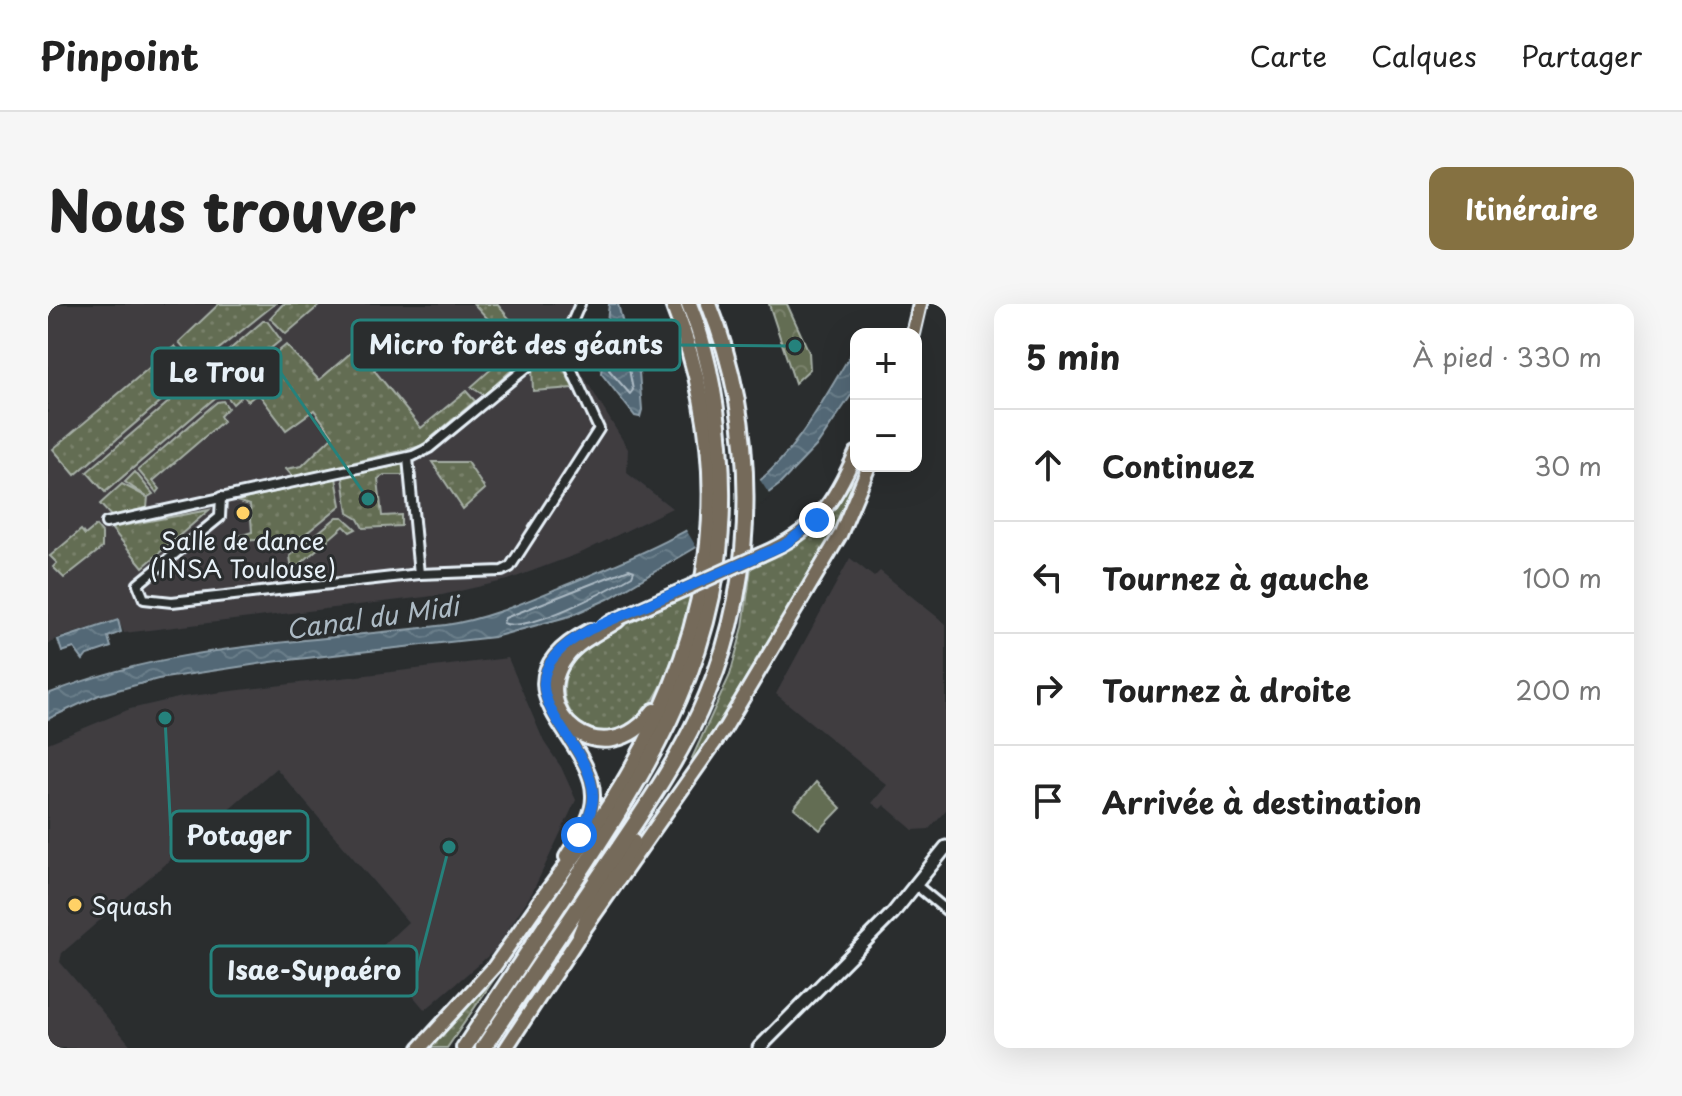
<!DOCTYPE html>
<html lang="fr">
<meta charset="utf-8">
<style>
:root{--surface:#fff;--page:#f6f6f6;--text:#222;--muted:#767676;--line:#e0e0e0;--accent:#857141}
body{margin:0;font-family:"Playpen Sans",sans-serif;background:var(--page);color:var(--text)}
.controls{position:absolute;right:24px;top:24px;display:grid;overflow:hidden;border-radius:16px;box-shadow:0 8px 32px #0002}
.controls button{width:72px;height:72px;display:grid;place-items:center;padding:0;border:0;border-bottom:2px solid var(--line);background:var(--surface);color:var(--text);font:40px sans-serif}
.stop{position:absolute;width:24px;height:24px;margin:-18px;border:6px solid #1a73e8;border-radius:50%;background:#fff}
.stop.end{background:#1a73e8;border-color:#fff;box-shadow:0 2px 8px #0008}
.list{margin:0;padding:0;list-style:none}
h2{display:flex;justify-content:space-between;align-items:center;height:104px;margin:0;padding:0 32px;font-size:34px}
h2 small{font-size:26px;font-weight:400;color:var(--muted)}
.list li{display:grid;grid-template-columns:52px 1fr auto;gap:24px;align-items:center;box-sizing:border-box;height:112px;padding:0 32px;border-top:2px solid var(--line)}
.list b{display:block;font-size:30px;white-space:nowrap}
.list em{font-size:26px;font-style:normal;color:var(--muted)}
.icon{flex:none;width:44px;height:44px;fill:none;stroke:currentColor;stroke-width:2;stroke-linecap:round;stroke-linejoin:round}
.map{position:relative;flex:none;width:898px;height:744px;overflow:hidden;border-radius:16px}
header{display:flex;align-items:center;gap:48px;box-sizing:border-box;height:112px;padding:0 40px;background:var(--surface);border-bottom:2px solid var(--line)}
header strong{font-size:38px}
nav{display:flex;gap:44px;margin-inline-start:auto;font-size:28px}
.intro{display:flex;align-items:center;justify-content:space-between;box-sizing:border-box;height:192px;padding:0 48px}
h1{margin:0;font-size:56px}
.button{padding:20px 36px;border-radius:16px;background:var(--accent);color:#fff;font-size:28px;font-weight:700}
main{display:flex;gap:48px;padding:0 48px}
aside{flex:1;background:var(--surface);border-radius:16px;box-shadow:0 8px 32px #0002}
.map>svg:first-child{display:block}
</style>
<header>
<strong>Pinpoint</strong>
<nav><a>Carte</a><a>Calques</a><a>Partager</a></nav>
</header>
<div class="intro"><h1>Nous trouver</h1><a class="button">Itinéraire</a></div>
<main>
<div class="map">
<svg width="898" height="744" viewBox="0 0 898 744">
<defs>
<pattern id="grass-dots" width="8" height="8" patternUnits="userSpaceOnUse" patternTransform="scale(2)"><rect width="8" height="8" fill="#646d53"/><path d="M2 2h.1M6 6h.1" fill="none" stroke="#7a826c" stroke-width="1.8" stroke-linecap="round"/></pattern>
<pattern id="forest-crowns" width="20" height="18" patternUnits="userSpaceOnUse" patternTransform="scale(2)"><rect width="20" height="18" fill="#646d53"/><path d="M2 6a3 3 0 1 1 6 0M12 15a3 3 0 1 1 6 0" fill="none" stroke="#7a826c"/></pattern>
<pattern id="water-waves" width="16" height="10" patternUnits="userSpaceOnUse" patternTransform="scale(2)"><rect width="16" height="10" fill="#526876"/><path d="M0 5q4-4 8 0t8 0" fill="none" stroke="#6b7e8a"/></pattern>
</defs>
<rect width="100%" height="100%" fill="#2a2d2e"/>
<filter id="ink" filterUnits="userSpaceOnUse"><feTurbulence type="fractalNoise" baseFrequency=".0125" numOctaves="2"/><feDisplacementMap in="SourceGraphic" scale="16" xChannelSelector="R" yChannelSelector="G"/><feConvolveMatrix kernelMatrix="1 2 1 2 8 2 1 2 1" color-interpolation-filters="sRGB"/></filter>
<g filter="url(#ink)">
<g fill="#3f3d41">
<path d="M0,0H537L524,32L522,50L580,145L579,169L624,204L535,248L460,276L394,291L76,329L70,315L10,334L0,341Z"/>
<path d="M802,254L826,273L832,267L898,320V506L881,525L865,526L836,501L832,505L824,499L839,481L728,390Z"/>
<path d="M460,354L496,438L513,463L528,496L484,589L446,647L377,706L328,648L360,618L228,464L14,649L12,658L85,744H0V439L82,405L134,393Z"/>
</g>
<g fill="url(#grass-dots)" stroke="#a6afa6" stroke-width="2">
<path d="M171,0H227L151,61L131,38Z"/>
<path d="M235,0H273L238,30L222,14Z"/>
<path d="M426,0H449L487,45L436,91L423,83L467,44Z"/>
<path d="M215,17H219L233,36L172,86L158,66Z"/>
<path d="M326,29L343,47L326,66L373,124L418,87L427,97L373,142L245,173L238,165L254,162L285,132L266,106L238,126L210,89L200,97L195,91L185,100L178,91L238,41L271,76Z"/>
<path d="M127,42L147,68L27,171L5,145Z"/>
<path d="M512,57L525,84L485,87L484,62Z"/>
<path d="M151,72L168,93L57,188L39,168Z"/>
<path d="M175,97L180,104L172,112L175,117L105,177L112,185L109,189L90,166L169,98Z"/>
<path d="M384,158H419L437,185L415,205Z"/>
<path d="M356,160L357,171H336L330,175L334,212L353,211V222L315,224L310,215L300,209L295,173Z"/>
<path d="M87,168L105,190L100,193L99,204L63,212L52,200L74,180L99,193L77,178Z"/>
<path d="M288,174L293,201L255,232L195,237L191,232L204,228L202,201L188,197Z"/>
<path d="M805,176L808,178L792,220L647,457L644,454L682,371L695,323L703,264C759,240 774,228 805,176Z"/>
<path d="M161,206L95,263L63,224Z"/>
<path d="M289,213H295L308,225L302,228L296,222L244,267L242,252Z"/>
<path d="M48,222L54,229V244L16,274L5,263L9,259L2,252L33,226L37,231Z"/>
<path d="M643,290C637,328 614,405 577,424C533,446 497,390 527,355C553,322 606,307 643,290Z"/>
<path d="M464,649L399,744H381Z"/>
</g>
<path fill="url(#forest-crowns)" stroke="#a6afa6" stroke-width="2" d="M721,0H739L761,48L762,65L747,79Z"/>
<path fill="#646d53" stroke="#a6afa6" stroke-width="2" d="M768,478L793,504L772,526L746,504Z"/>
<g fill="url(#water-waves)" stroke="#8e9faa" stroke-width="2">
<path d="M561,0H570L576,24H581L591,68L594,106L592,113L587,112L553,69Z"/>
<path d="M808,42V84L770,140L731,181L647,244L560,295L522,312L446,333L223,358L110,375L51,391L0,415V390C125,339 266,338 398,321C440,315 479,297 518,281C587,253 652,226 709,179C752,144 779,88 808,42Z"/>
<path d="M70,316L73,328L60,333L63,343L39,351L35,356L26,344L14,348L10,336Z"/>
</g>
<path fill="#2a2d2e" d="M710,173L723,193L650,246L637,224Z"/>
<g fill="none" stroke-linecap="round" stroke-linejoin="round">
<g stroke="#acbac4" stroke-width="2">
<path d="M569,30L575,33L585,86L582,90L561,66Z"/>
<path d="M581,265L586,267L584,272C560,286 479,330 455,319L457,314Z"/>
</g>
<g stroke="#e8f1f8" stroke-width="14">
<g id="street">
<path d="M360,154L371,270"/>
<path d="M173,193L172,213L90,280L96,295L124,298L371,270L454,267L462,263L551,125L516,49L517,34L532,0"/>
<path d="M58,219L365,152L381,144L490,54L516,49"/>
<path d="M869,582L898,606"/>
</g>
</g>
<g stroke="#e8f1f8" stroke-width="17">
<path id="secondary" d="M711,744L845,609L898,543"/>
</g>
<g stroke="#e8f1f8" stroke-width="18">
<g id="primary">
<path d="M865,30L872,0"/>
<path d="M714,250C768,227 784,201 808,149"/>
<path d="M563,318L637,285"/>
<path d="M518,553C529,534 546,514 545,491C545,433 437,380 542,326"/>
<path d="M372,744L446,663L495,593"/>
<path d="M458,744L532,631L677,424L792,231L821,162"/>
</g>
</g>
<g stroke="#e8f1f8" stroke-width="20">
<g id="highway">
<path d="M569,316C552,327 530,337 518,353C476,408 555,475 606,407"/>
<path d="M490,601C521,558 554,517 580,471C668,318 690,166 625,0"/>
<path d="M532,631L541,609L585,538"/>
<path d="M416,744C453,689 490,633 526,578C621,434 687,320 672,141C668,94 659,44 641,0"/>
<path d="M435,744C475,685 514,627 554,568C592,512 633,454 659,391C710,269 710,122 661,0"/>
</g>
</g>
<use href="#street" stroke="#2a2d2e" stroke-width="8"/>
<use href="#secondary" stroke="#2a2d2e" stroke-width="11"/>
<use href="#primary" stroke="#746a5a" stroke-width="12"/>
<use href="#highway" stroke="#746a5a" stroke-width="14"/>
<g stroke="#e8f1f8" stroke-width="18" stroke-linecap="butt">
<path id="primary-bridge" d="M637,285L714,250"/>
</g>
<use href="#primary-bridge" stroke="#746a5a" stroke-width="12"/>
</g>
</g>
<g fill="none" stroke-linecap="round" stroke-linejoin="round" filter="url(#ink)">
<path stroke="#1a73e8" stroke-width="10" d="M531,531C538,519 546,505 545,490C543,431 438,382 541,326L736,241L769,216"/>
</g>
<g fill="#ffd166" stroke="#2a2d2e" stroke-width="3">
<circle cx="195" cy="209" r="8"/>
<circle cx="27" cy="601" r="8"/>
</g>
<g text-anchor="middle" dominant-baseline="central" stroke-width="6" stroke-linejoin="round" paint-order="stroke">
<g font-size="24" fill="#e8f1f8" stroke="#2a2d2e">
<text x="195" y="236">Salle de dance<tspan x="195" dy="28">(INSA Toulouse)</tspan></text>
<text x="43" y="601" text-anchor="start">Squash</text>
</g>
<g font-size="26" font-style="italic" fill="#acbac4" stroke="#2a2d2e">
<text transform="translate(324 313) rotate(-8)">Canal du Midi</text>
</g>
</g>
<path fill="none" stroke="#25827c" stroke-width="3" d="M747 42L632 41M320 195L233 69M117 414L123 532M401 543L369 667"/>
<g fill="#25827c" stroke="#2a2d2e" stroke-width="3">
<circle cx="747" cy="42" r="8"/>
<circle cx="320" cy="195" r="8"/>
<circle cx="117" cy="414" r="8"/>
<circle cx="401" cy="543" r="8"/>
</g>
<g fill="#2a2d2e" stroke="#25827c" stroke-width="3">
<rect x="304" y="16" width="328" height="50" rx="8"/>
<rect x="104" y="44" width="129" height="50" rx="8"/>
<rect x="123" y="507" width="137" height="50" rx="8"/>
<rect x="163" y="642" width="206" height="50" rx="8"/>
</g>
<g font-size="26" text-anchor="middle" font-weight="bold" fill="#e8f1f8">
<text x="468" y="50">Micro forêt des géants</text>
<text x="169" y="78">Le Trou</text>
<text x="191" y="541">Potager</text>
<text x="266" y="676">Isae-Supaéro</text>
</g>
</svg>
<div class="controls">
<button>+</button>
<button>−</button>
</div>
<div class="stop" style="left:531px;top:531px"></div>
<div class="stop end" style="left:769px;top:216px"></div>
</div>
<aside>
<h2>5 min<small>À pied · 330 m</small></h2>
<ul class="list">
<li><svg class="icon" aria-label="ahead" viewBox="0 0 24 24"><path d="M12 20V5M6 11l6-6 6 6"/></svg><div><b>Continuez</b></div><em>30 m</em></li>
<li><svg class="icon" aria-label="left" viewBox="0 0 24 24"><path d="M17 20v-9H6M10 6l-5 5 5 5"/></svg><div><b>Tournez à gauche</b></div><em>100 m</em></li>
<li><svg class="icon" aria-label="right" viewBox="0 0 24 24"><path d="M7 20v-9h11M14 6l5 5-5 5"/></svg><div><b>Tournez à droite</b></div><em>200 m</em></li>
<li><svg class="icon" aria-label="arrive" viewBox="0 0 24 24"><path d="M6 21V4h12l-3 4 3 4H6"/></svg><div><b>Arrivée à destination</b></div></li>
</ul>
</aside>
</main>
